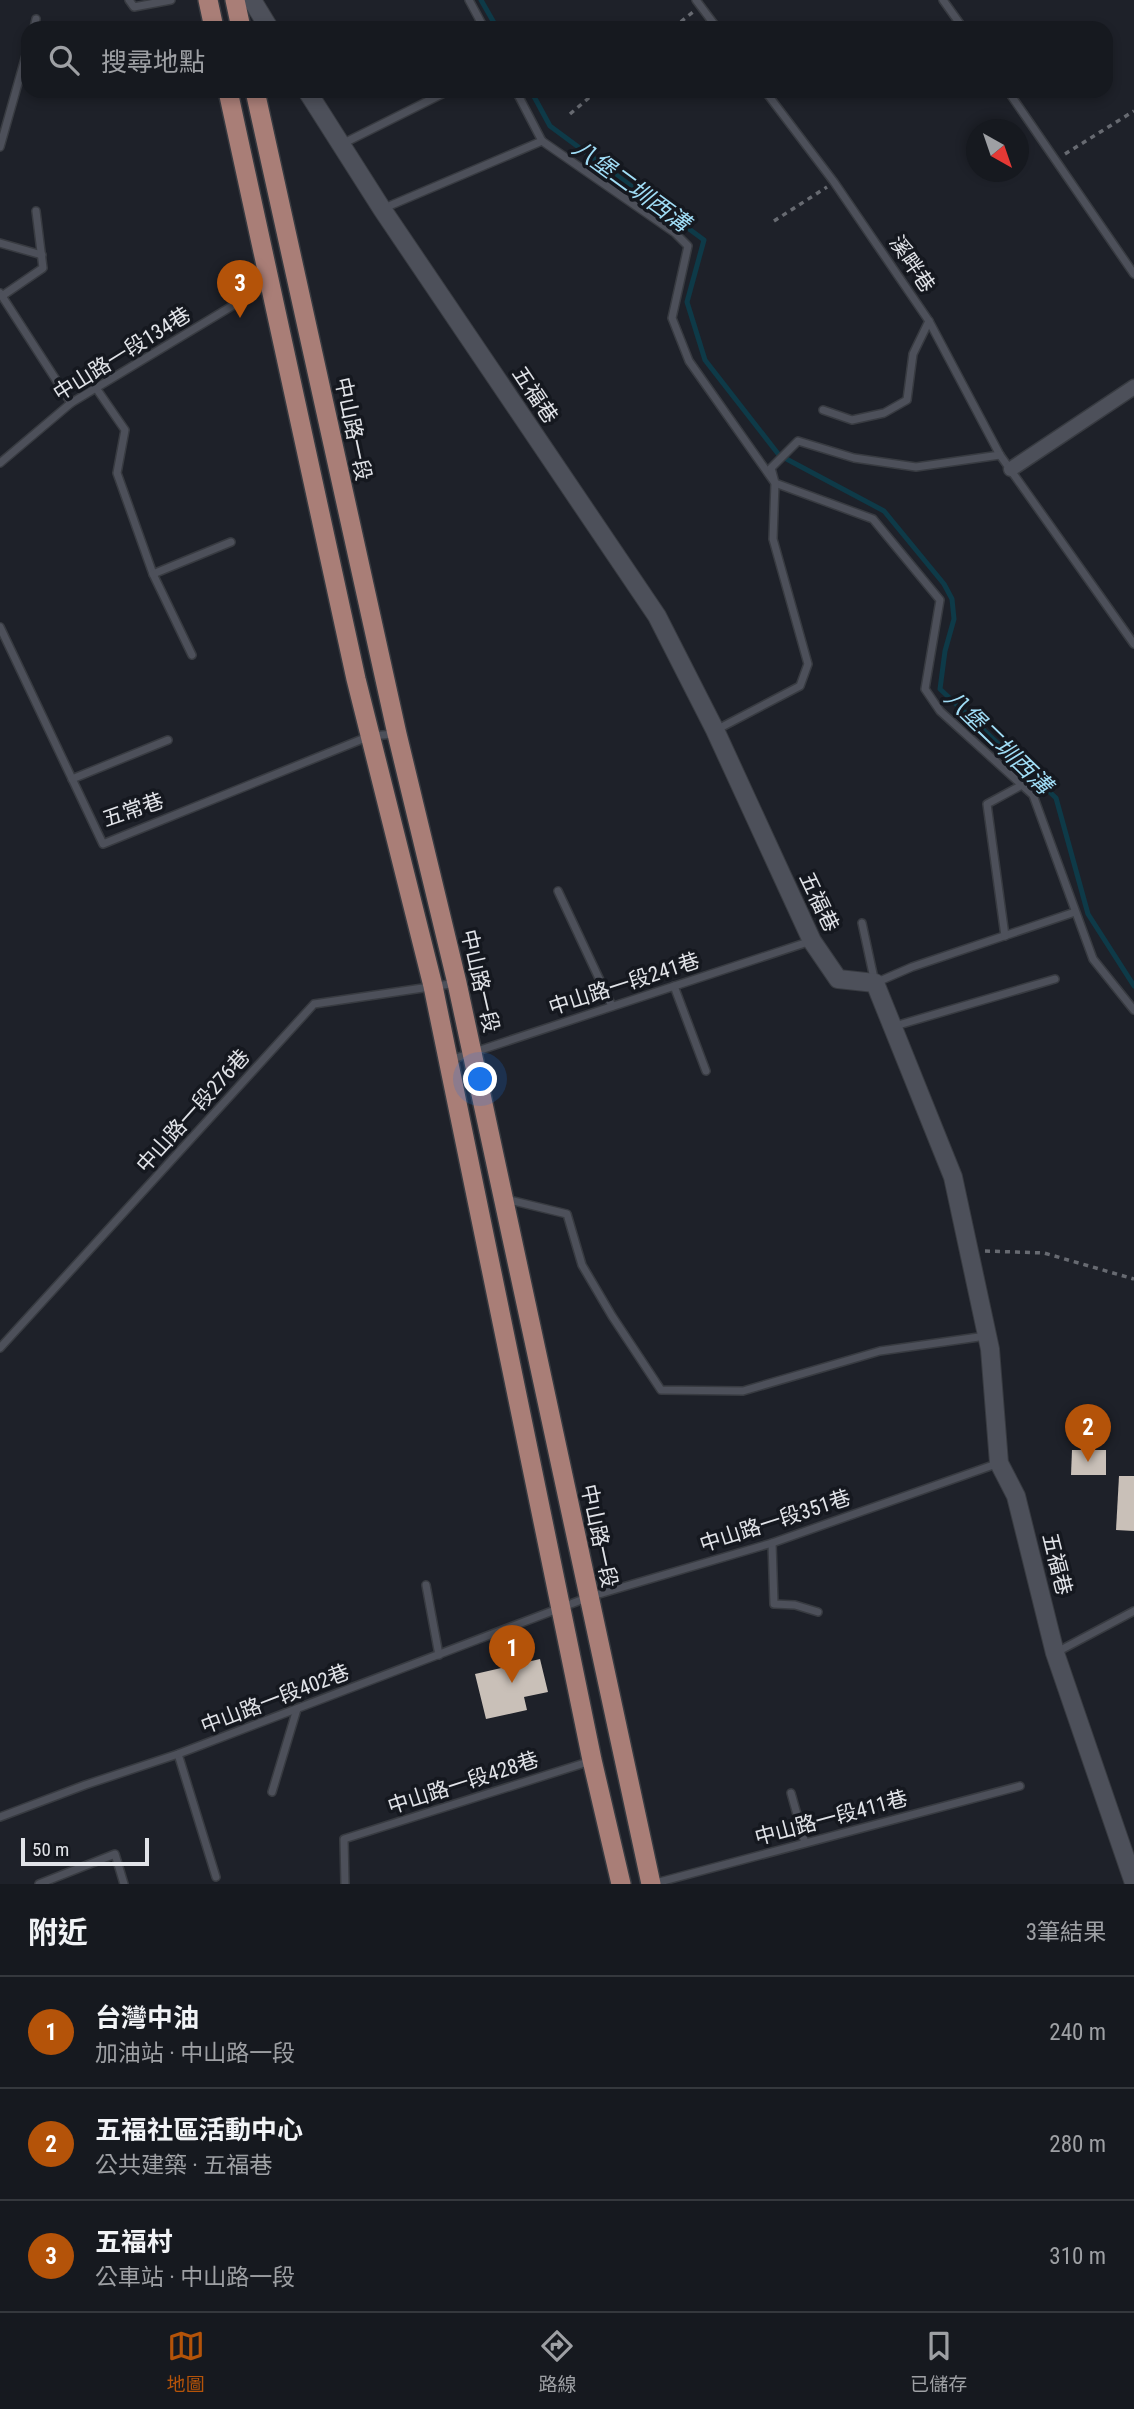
<!DOCTYPE html>
<html lang="zh-TW">
<meta charset="utf-8">
<style>
:root{--surface:#16191f;--page:#1f2228;--text:#f1f3f6;--muted:#9ea0a4;--line:#35383d;--accent:#b45309}
body{margin:0;font-family:"Roboto Condensed","Noto Sans TC",sans-serif;background:var(--page);color:var(--text)}
.compass{position:absolute;left:966px;top:119px;width:63px;height:63px;border-radius:50%;background:var(--surface);box-shadow:0 4px 10px #0003;rotate:140deg}
.scale{position:absolute;left:21px;bottom:18px;width:128px;box-sizing:border-box;padding-left:7px;border:4px solid #e1e3e8;border-top:0;font-size:19px;line-height:24px;white-space:nowrap;color:#e1e3e8;-webkit-text-stroke:5px #15181f;paint-order:stroke}
.you{position:absolute;left:481px;top:1080px;width:24px;height:24px;margin:-18px;border:5px solid #fff;border-radius:50%;background:#1a73e8;box-shadow:0 0 0 10px #1a73e833}
.badge{display:grid;place-items:center;width:46px;height:46px;border-radius:50%;background:var(--accent);color:#fff;font-size:23px;font-weight:700}
.pin{position:absolute;translate:-50% -58px;filter:drop-shadow(0 2px 4px #0008)}
.pin::after{content:'';position:absolute;top:37px;width:24px;height:21px;background:inherit;clip-path:polygon(0 0,100% 0,50% 100%)}
.list{margin:0;padding:0;list-style:none}
h2{display:flex;justify-content:space-between;align-items:center;height:91px;margin:0;padding:0 28px;font-size:30px}
h2 small{font-size:23px;font-weight:400;color:var(--muted)}
.list li{display:grid;grid-template-columns:46px 1fr auto;gap:21px;align-items:center;box-sizing:border-box;height:112px;padding:0 28px;border-top:2px solid var(--line)}
.list b{display:block;font-size:26px;white-space:nowrap}
.list p{margin:0;font-size:23px;white-space:nowrap;color:var(--muted)}
.list em{font-size:23px;font-style:normal;color:var(--muted)}
.icon{flex:none;width:38px;height:38px;fill:none;stroke:currentColor;stroke-width:2;stroke-linecap:round;stroke-linejoin:round}
.map{position:relative;flex:none;width:1134px;height:1884px;overflow:hidden}
.search{position:absolute;background:var(--surface);box-shadow:0 4px 10px #0003;left:21px;right:21px;top:21px;height:77px;display:flex;align-items:center;gap:18px;box-sizing:border-box;padding:0 24px;border-radius:21px;color:var(--muted);font-size:26px}
.sheet{height:427px;background:var(--surface)}
nav{display:flex;justify-content:space-around;align-items:center;box-sizing:border-box;height:98px;border-top:2px solid var(--line);background:var(--surface);font-size:19px;color:var(--muted)}
nav a{display:grid;justify-items:center;gap:4px}
nav .on{color:var(--accent)}
.map>svg:first-child{display:block}
</style>
<div class="map">
<svg width="1134" height="1884" viewBox="0 0 1134 1884">
<rect width="100%" height="100%" fill="#1e2129"/>
<g fill="none" stroke-linecap="round" stroke-linejoin="round">
<g stroke="#0e3a48" stroke-width="5">
<path d="M481,0L497,28"/>
<path d="M531,91L550,126L704,240L687,302L705,360L779,455L884,511L944,584L952,599L954,619L945,651L940,689L1056,798L1088,914L1134,986"/>
</g>
</g>
<g fill="#c9c0b8">
<path d="M1072,1450H1106V1475H1071Z"/>
<path d="M1119,1476H1134V1531L1116,1530Z"/>
<path d="M540,1659L548,1692L524,1697L527,1710L486,1719L475,1674Z"/>
</g>
<g fill="none" stroke-linecap="round" stroke-linejoin="round">
<g stroke="#383b41" stroke-width="10">
<g id="service">
<path d="M129,0L134,7L171,0"/>
<path d="M469,0L484,28"/>
<path d="M696,0L717,28"/>
<path d="M943,0L963,28"/>
<path d="M34,28L36,19"/>
<path d="M516,91L542,141L675,233L688,246L672,318L689,361L775,483L873,519L940,600L925,689L940,711L1033,795L1093,959L1134,1010"/>
<path d="M765,91L834,182L929,321L1000,455L1134,644"/>
<path d="M1008,91L1134,274"/>
<path d="M342,144L448,91"/>
<path d="M0,147L28,48"/>
<path d="M382,209L542,141"/>
<path d="M0,243L42,255"/>
<path d="M0,293L71,403"/>
<path d="M2,296L43,268L36,211"/>
<path d="M96,388L125,430L117,473L153,574L192,655"/>
<path d="M823,410L852,420L884,413L907,400L913,354L929,321"/>
<path d="M0,463L71,403L267,285"/>
<path d="M153,574L231,542"/>
<path d="M0,627L103,844L370,736L395,734"/>
<path d="M716,730L800,686L808,664L773,539L775,483L771,468L798,441L854,458L916,467L1000,455"/>
<path d="M72,779L168,740"/>
<path d="M558,891L612,1006"/>
<path d="M862,923L875,983L912,967L1075,912"/>
<path d="M1005,936L987,804L1022,785"/>
<path d="M674,986L706,1071"/>
<path d="M895,1026L1055,979"/>
<path d="M450,1060L811,941"/>
<path d="M505,1199L567,1214L582,1265L612,1316L661,1390L743,1391L880,1351L986,1336"/>
<path d="M0,1348L314,1004L457,983"/>
<path d="M772,1543L774,1604L795,1605L818,1612"/>
<path d="M426,1585L439,1655"/>
<path d="M1055,1653L1134,1611"/>
<path d="M178,1754L216,1877"/>
<path d="M272,1792L297,1709"/>
<path d="M791,1793L805,1843"/>
<path d="M0,1817L85,1785L178,1754L589,1597L772,1543L999,1463"/>
<path d="M39,1884L115,1854L124,1884"/>
<path d="M345,1884L344,1839L591,1761"/>
<path d="M652,1884L1020,1786"/>
</g>
</g>
<g stroke="#383b41" stroke-width="17">
<path id="minor" d="M1011,469L1134,387"/>
</g>
<g stroke="#383b41" stroke-width="20">
<g id="tertiary">
<path d="M252,0L269,28"/>
<path d="M307,91L382,209L657,616L715,730L812,941L838,979L875,983L953,1177L990,1349L999,1463L1016,1496L1055,1653L1134,1883"/>
</g>
</g>
<g stroke="#383b41" stroke-width="22">
<g id="primary">
<path d="M208,0L214,28"/>
<path d="M235,0L241,28"/>
<path d="M228,91L356,679L433,986L592,1760L621,1884"/>
<path d="M255,91L397,734L457,983L651,1884"/>
</g>
</g>
<g stroke="#676a71" stroke-width="3.5" stroke-dasharray="5 5" stroke-linecap="butt">
<path d="M673,28L693,12"/>
<path d="M570,114L597,91"/>
<path d="M1065,154L1134,111"/>
<path d="M774,221L827,187"/>
<path d="M985,1251L1044,1253L1134,1279"/>
</g>
<use href="#service" stroke="#4d505a" stroke-width="7"/>
<use href="#minor" stroke="#4d505a" stroke-width="14"/>
<use href="#tertiary" stroke="#4d505a" stroke-width="18"/>
<use href="#primary" stroke="#a97e77" stroke-width="19"/>
</g>
<g text-anchor="middle" dominant-baseline="central" stroke-width="7" stroke-linejoin="round" paint-order="stroke">
<g font-size="21" fill="#e1e3e8" stroke="#15181f">
<text transform="translate(912 264) rotate(56)">溪畔巷</text>
<text transform="translate(122 354) rotate(-32)">中山路一段134巷</text>
<text transform="translate(535 395) rotate(56)">五福巷</text>
<text transform="translate(353 429) rotate(78)">中山路一段</text>
<text transform="translate(133 810) rotate(-19)">五常巷</text>
<text transform="translate(819 902) rotate(64)">五福巷</text>
<text transform="translate(480 981) rotate(77)">中山路一段</text>
<text transform="translate(624 984) rotate(-18)">中山路一段241巷</text>
<text transform="translate(193 1111) rotate(-48)">中山路一段276巷</text>
<text transform="translate(775 1521) rotate(-18)">中山路一段351巷</text>
<text transform="translate(599 1536) rotate(78)">中山路一段</text>
<text transform="translate(1057 1564) rotate(76)">五福巷</text>
<text transform="translate(275 1699) rotate(-21)">中山路一段402巷</text>
<text transform="translate(463 1783) rotate(-18)">中山路一段428巷</text>
<text transform="translate(831 1818) rotate(-15)">中山路一段411巷</text>
</g>
<g font-size="23" font-style="italic" fill="#a0ddf6" stroke="#15181f">
<text transform="translate(631 186) rotate(36)">八堡二圳西溝</text>
<text transform="translate(998 742) rotate(44)">八堡二圳西溝</text>
</g>
</g>
</svg>
<svg class="compass" viewBox="-18 -18 36 36"><path d="M0-13l5 13h-10z" fill="#e53935"/><path d="M0 13l5-13h-10z" fill="#9ea0a4"/></svg>
<div class="scale">50 m</div>
<div class="you"></div>
<div class="pin badge" style="left:512px;top:1683px">1</div>
<div class="pin badge" style="left:1088px;top:1462px">2</div>
<div class="pin badge" style="left:240px;top:318px">3</div>
<div class="search"><svg class="icon" aria-label="search" viewBox="0 0 24 24"><circle cx="10" cy="10" r="6"/><path d="M15 15l6 6"/></svg>搜尋地點</div>
</div>
<section class="sheet">
<h2>附近<small>3筆結果</small></h2>
<ul class="list">
<li><span class="badge">1</span><div><b>台灣中油</b><p>加油站 · 中山路一段</p></div><em>240 m</em></li>
<li><span class="badge">2</span><div><b>五福社區活動中心</b><p>公共建築 · 五福巷</p></div><em>280 m</em></li>
<li><span class="badge">3</span><div><b>五福村</b><p>公車站 · 中山路一段</p></div><em>310 m</em></li>
</ul>
</section>
<nav>
<a class="on"><svg class="icon" aria-label="map" viewBox="0 0 24 24"><path d="M3 6l6-2 6 2 6-2v14l-6 2-6-2-6 2zM9 4v14M15 6v14"/></svg>地圖</a>
<a><svg class="icon" aria-label="directions" viewBox="0 0 24 24"><path d="M12 3l9 9-9 9-9-9zM9 14v-3h6M13 9l2 2-2 2"/></svg>路線</a>
<a><svg class="icon" aria-label="saved" viewBox="0 0 24 24"><path d="M7 4h10v16l-5-4-5 4z"/></svg>已儲存</a>
</nav>
